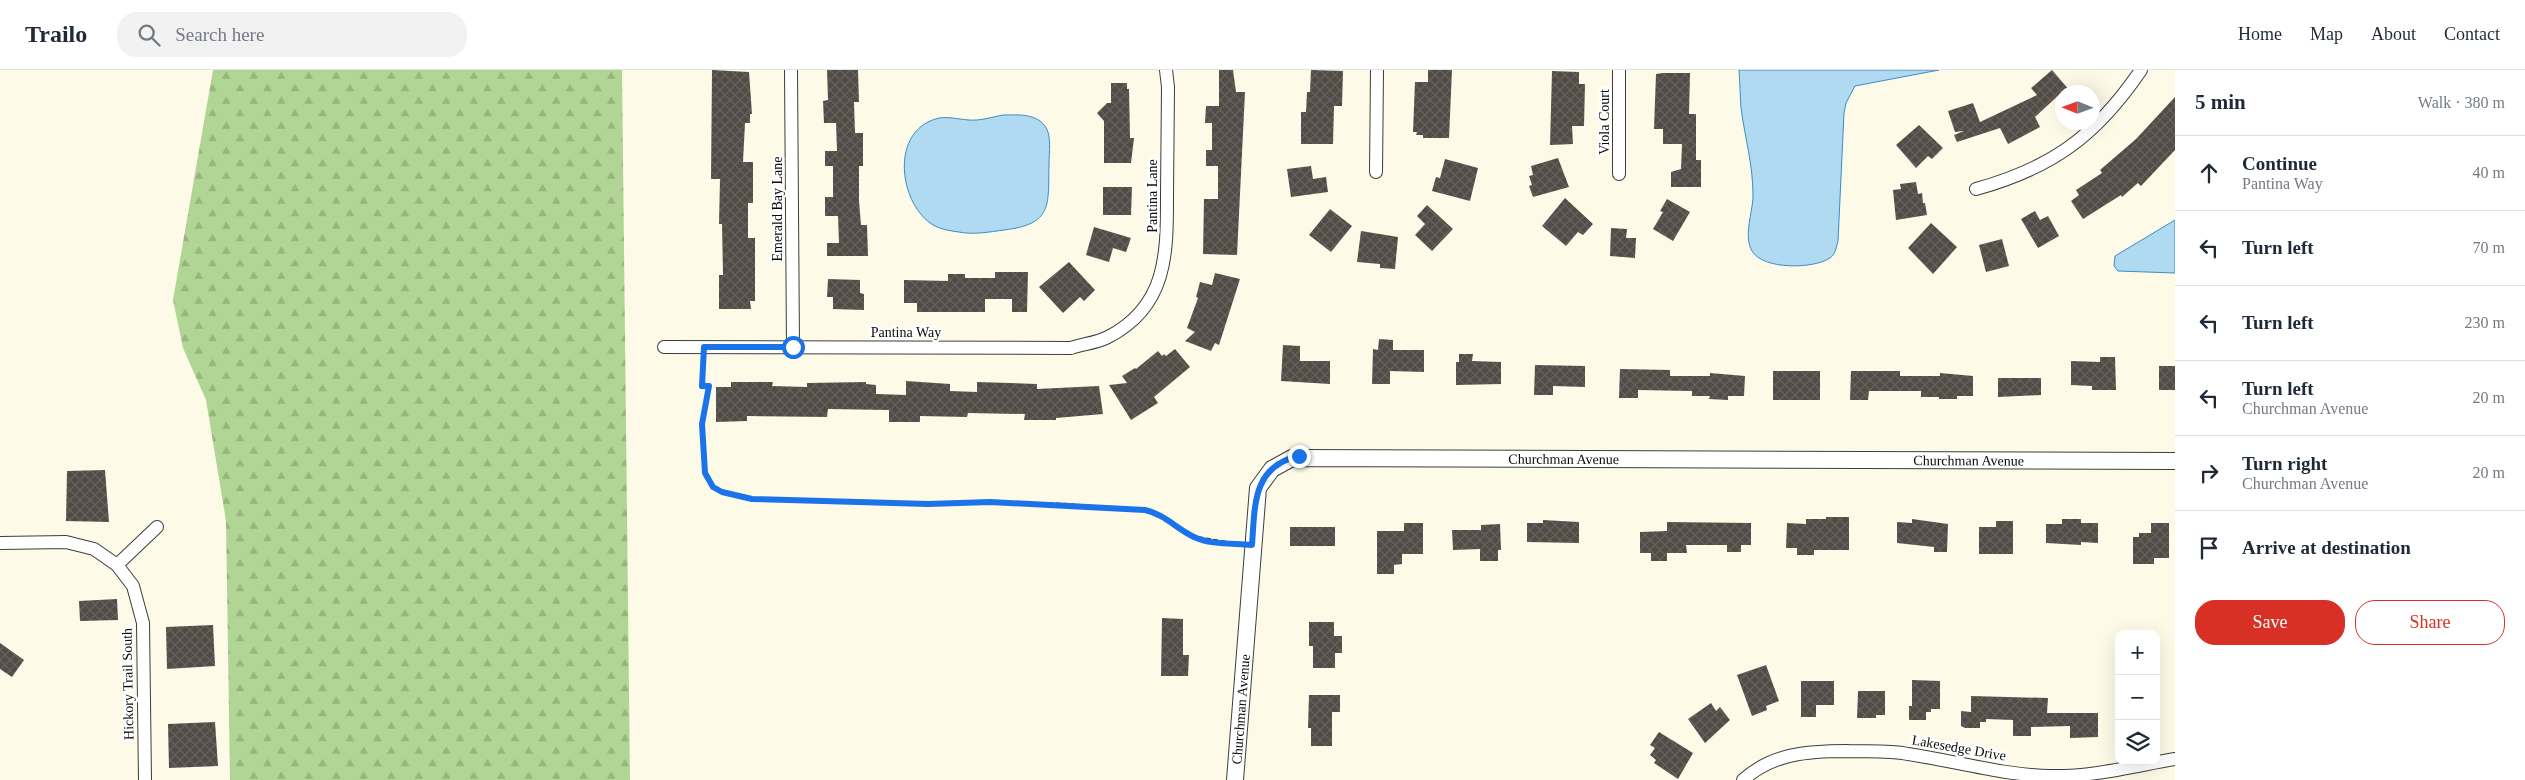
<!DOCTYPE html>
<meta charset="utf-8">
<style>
:root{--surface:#fff;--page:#f2f2f3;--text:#1f2937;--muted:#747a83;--line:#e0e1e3;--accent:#d93025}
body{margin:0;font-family:Georgia,serif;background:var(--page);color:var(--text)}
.controls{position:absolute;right:15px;bottom:15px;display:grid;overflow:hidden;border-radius:10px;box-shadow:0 5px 20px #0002}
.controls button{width:45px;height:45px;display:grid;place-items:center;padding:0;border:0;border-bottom:1px solid var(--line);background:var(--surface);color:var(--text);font:25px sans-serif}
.compass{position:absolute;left:2055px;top:15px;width:45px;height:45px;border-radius:50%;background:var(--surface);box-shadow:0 5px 20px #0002;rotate:271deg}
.stop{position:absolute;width:15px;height:15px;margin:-11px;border:4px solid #1a73e8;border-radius:50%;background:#fff}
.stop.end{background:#1a73e8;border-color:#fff;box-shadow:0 1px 5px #0008}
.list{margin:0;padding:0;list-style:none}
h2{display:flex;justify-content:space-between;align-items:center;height:65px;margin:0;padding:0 20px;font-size:21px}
h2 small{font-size:16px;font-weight:400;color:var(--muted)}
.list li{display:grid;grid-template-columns:32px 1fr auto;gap:15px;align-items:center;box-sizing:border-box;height:75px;padding:0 20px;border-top:1px solid var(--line)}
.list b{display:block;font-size:19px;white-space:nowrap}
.list p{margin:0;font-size:16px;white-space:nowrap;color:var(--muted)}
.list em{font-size:16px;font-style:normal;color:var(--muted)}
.actions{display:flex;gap:10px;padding:15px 20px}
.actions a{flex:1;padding:11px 0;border:1px solid var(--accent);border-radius:20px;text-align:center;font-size:18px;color:var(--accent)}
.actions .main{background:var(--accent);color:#fff}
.icon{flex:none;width:28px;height:28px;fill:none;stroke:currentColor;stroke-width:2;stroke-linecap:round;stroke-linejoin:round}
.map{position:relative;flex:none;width:2175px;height:710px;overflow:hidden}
header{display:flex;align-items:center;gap:30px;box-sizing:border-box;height:70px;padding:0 25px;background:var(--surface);border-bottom:1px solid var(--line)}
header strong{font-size:24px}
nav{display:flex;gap:28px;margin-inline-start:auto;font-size:18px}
.search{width:350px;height:45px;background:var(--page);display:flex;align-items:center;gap:12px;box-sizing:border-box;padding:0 18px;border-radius:20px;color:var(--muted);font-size:19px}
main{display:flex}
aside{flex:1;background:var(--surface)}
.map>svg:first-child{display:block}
</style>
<header>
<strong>Trailo</strong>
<div class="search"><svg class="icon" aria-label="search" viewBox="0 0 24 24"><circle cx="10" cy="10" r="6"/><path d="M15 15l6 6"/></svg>Search here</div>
<nav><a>Home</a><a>Map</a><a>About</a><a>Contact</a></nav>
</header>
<main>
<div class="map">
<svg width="2175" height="710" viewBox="0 0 2175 710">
<defs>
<pattern id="forest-firs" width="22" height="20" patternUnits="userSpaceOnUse" patternTransform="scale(1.25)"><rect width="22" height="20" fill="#b1d595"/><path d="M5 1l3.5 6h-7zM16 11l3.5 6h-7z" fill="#97b67f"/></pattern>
<pattern id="building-cross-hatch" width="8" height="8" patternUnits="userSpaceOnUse" patternTransform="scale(1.25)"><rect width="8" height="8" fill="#524c47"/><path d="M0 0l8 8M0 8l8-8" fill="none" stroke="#66615d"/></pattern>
</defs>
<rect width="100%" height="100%" fill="#fefae8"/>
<path fill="url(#forest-firs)" d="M213,0H622L630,710H230L226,451L206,330L183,278L173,230Z"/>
<g fill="#b0d9f2" stroke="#3b8dc5">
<path d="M1739,0H1939L1855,16L1846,33L1844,43L1838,171C1836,177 1836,184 1830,188C1814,199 1763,200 1752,181C1743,165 1753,143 1753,125C1753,95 1745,68 1741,38C1740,26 1740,13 1739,0Z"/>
<path d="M1003,45C1018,45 1035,43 1045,56C1052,65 1049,83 1049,94C1048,136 1053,154 1004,160C989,162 973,165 959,162C950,161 940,159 933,155C901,135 891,71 928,52C943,44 954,49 969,50C980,51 992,47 1003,45Z"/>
<path d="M2175,150V203L2118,201L2114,196L2115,186Z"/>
</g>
<g fill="url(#building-cross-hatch)">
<path d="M712,0L749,2L752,44H750V53H745L743,92H753V133H748V168H755V231H750L751,239H719V205H723L722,154H719L720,109H711Z"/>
<path d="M827,0H858L859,32H854L855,63H863V96H859V131L861,155H867L868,186H827V173H839L838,146H825V127H833V96H825V81H837L836,53H824L823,31L828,30Z"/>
<path d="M1219,0H1233L1236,22H1245L1237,185L1203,184L1204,129H1218V96H1206V80H1212V53H1205L1206,36H1219Z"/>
<path d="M1311,0L1343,1L1342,36H1334L1333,74H1301V42H1306L1307,22H1310Z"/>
<path d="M1428,0H1452L1449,68H1423V65H1416L1417,62H1413L1415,12H1428Z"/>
<path d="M2052,0L2071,22H2062L2035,47L2040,57L2008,74L2000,58L1957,72L1954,65L1964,61L1955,62L1948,41L1973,33L1980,52L2037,25L2031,18Z"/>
<path d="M1552,1L1579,2V14H1585L1584,56H1572L1573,74L1550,75Z"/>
<path d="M1663,3H1690L1689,44H1696V90H1701V117H1671V102L1681,99L1682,74H1663V59H1654L1656,4Z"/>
<path d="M1111,13H1127V19H1129L1130,68H1134L1131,93H1104V51L1097,43L1107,33H1111Z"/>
<path d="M2175,27V80L2141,116L2138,113L2122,127L2121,125L2083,149L2071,131L2079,125L2076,120L2102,103L2100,100L2136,69Z"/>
<path d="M1919,55L1943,78L1932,89L1928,86L1916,98L1896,75Z"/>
<path d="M1558,88L1569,117L1533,127L1529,116L1532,115L1529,106L1533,105L1531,96Z"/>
<path d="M1445,89L1478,98L1470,131L1432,121L1436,107L1440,108Z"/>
<path d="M1311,96L1313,109L1326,107L1328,122L1291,127L1287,99Z"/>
<path d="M1916,112L1918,124L1922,123L1923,133H1925L1927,145L1896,150L1893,120L1901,119L1900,114Z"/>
<path d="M1103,117H1132L1131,145H1103Z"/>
<path d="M1565,128L1593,154L1583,165L1578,162L1566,176L1542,156Z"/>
<path d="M1667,129L1690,142L1673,171L1653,159L1663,142L1660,141Z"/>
<path d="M1427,135L1453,159L1432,181L1415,165L1425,154L1417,146Z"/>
<path d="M1330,139L1352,156L1331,182L1309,165Z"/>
<path d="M2035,141L2040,150L2048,146L2059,166L2038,178L2021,149Z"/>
<path d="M1931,153L1957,177L1933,204L1908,178Z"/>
<path d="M1094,157L1131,168L1126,182L1113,178L1109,192L1086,185Z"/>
<path d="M1611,158L1627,159L1626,168H1636L1635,188L1610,186Z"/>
<path d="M1361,161L1398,167L1395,199L1380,198V194L1357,192Z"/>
<path d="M2002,169L2009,196L1986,202L1979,175Z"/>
<path d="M1069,192L1095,220L1084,231L1080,227L1063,243L1039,217Z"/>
<path d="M995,202H1028L1027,242H1012V229H985V242H917V233H904V210L948,211V204H965V208H995Z"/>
<path d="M1215,203L1240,209L1219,275L1215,273L1211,281L1185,271L1195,262L1187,258L1198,228L1196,227L1200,212L1212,215Z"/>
<path d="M828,209L860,210V223L864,224V240L833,239V227H827Z"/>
<path d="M1379,269L1393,270V280H1424V302L1390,301V314H1372L1373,279L1378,280Z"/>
<path d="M1283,275L1300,276V291H1330V314L1281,311Z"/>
<path d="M1175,279L1190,297L1154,327L1158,333L1131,350L1109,315L1127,313L1122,306L1135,298L1136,299L1158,281L1162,286L1164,284L1166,286Z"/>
<path d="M1459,284H1473L1472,291L1501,292V314L1456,315V292H1459Z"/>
<path d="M2100,287H2115L2116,320H2092V316L2071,315V291L2100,292Z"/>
<path d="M1535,295L1585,296V317L1553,316V325H1534Z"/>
<rect x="2159" y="296" width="16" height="24"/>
<path d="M1620,299L1670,300V306H1710V303L1745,306L1744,326H1728V330L1709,329L1710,326H1692V321L1638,320V328H1619Z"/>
<rect x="1773" y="301" width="47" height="29"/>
<path d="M1851,301H1900V306H1940V303L1973,306V326H1957V329H1939V327H1921V321H1869L1868,330H1850Z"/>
<path d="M1998,308H2041V325L1998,327Z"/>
<path d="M906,311L950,314V321L977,322V312L1037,314V319L1099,316L1103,344L1056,348V350H1024L1025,344L968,343L967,347L920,346V352H889V340L828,339L827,347L747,346V351L716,352V317H731V312H773L772,316L807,317V313L866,312V314L876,315V324L906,325Z"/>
<path d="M105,400L109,452L66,451L67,401Z"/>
<path d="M1826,447H1849V480H1814V485H1797V478H1786L1787,453L1806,454V449H1826Z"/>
<path d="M1912,449L1948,454L1947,482H1934V477L1897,473V452L1912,453Z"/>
<path d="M2062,449H2081V453H2098V473L2081,472V475L2046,473V454H2062Z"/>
<path d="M1543,450L1579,452V473L1527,472V453H1543Z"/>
<path d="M1996,451H2013V484H1979V457H1996Z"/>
<path d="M1667,452L1751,453V475H1741V482H1727V475H1686L1687,483H1667V491H1651V483H1640V462L1667,461Z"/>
<path d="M1404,453H1423V484H1402V494L1394,495V504H1377V461H1404Z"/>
<path d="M2151,453H2169V488H2154V494H2133V467H2139V463H2151Z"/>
<path d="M1500,454L1501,480H1498V491H1480V479L1453,480L1452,460H1481V455Z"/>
<rect x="1290" y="457" width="45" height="19"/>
<path d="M117,529L118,550L80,551L79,531Z"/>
<path d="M1162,548L1183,549V585H1189L1188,606H1161Z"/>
<path d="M1309,552H1334V566H1342V583H1335V598H1313V576H1309Z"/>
<path d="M213,555L215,596L167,599L166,557Z"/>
<path d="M0,573L24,590L12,607L0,599Z"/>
<path d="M1766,595L1779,631L1766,636L1767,640L1752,646L1737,605Z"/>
<path d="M1912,610L1940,611V639H1931V642H1926V650H1909V636H1912Z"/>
<path d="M1801,611H1834V635H1816V647H1801Z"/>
<path d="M1858,621H1885V645H1876V648H1857Z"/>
<path d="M1309,625H1340V642H1332V676H1311V658H1308Z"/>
<path d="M1971,626L2048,628L2047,643H2098V667L2070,668V656L2031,657V666H2013V650L1986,649V652H1980V658H1965L1961,656V641L1971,642Z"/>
<path d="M1711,633L1716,641L1720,637L1730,650L1705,673L1688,649Z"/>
<path d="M215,652L218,696L169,698L168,654Z"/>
<path d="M1659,662L1693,683L1678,709L1654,693L1656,690L1650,685L1655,678L1650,675Z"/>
</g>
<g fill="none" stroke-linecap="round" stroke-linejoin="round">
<g stroke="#3d3d3d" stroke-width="14">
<g id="minor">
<path d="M791,0L793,277"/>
<path d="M1376,102L1377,0"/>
<path d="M1619,104V0"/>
<path d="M1976,119C2052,98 2096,66 2141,0"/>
<path d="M664,277L1071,278C1082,274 1097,273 1108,267C1168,236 1167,183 1167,124C1167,88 1168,53 1168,17L1166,0"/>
<path d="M0,473L66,472L94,479L117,495L133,516L143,553L145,710"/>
<path d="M117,495L157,457"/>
<path d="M1743,710C1773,683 1809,681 1847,681C1867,682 1888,680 1908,684C1955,691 2002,705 2050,706C2092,707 2134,696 2175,689"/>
</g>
</g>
<g stroke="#3d3d3d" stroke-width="18">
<g id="tertiary">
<path id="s1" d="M1235,710L1258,418L1272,399L1292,388L2175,391"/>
</g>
</g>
<path stroke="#2c2c2c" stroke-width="2.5" stroke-dasharray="5 2.5" stroke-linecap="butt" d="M703,292L702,316H709L702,354L705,403L713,417L722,422L752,429L928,434L990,432L1064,434L1145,440L1156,443L1195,467L1239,474"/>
<use href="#minor" stroke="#fff" stroke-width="12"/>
<use href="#tertiary" stroke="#fff" stroke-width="16"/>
</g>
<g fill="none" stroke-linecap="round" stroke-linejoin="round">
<path stroke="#1a73e8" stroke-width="6" d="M793,277H704L702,316H709L702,354L705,403L713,417L722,422L752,429L928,434L990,432L1145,440C1164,444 1177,459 1194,467C1211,475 1234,473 1252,475C1255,436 1252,396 1299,386"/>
</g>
<g text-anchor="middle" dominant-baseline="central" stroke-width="5" stroke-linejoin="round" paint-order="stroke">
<g font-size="14" fill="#0a0a0a" stroke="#fff">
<text transform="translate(1604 52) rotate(-90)">Viola Court</text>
<text transform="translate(1152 126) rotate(-90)">Pantina Lane</text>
<text transform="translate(777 139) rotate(-90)">Emerald Bay Lane</text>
<text x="906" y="262">Pantina Way</text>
<text stroke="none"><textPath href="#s1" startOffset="611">Churchman Avenue</textPath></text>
<text stroke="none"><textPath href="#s1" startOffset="1016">Churchman Avenue</textPath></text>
<text transform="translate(128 614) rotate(-91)">Hickory Trail South</text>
<text stroke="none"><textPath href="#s1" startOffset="71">Churchman Avenue</textPath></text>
<text transform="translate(1959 678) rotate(10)">Lakesedge Drive</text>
</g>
</g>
</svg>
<div class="controls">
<button>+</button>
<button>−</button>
<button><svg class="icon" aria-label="layers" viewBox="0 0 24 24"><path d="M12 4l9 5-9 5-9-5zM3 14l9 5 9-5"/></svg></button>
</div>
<svg class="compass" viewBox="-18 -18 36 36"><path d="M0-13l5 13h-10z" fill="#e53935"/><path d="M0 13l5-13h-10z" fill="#747a83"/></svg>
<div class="stop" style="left:793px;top:277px"></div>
<div class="stop end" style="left:1299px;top:386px"></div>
</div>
<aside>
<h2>5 min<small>Walk · 380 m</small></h2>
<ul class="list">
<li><svg class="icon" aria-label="ahead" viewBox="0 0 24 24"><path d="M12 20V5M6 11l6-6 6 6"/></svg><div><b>Continue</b><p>Pantina Way</p></div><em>40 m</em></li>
<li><svg class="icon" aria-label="left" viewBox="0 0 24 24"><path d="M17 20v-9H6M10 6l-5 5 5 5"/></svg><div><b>Turn left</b></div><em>70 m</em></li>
<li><svg class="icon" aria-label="left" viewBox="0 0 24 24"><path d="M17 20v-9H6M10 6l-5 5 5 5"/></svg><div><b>Turn left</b></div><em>230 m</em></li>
<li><svg class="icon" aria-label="left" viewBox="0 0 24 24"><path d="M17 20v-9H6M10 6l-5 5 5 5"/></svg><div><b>Turn left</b><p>Churchman Avenue</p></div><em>20 m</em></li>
<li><svg class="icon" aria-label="right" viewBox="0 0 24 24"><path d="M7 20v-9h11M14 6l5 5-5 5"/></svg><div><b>Turn right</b><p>Churchman Avenue</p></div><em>20 m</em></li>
<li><svg class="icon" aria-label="arrive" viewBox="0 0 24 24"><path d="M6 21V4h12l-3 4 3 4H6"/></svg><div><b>Arrive at destination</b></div></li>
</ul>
<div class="actions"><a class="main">Save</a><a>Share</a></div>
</aside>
</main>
